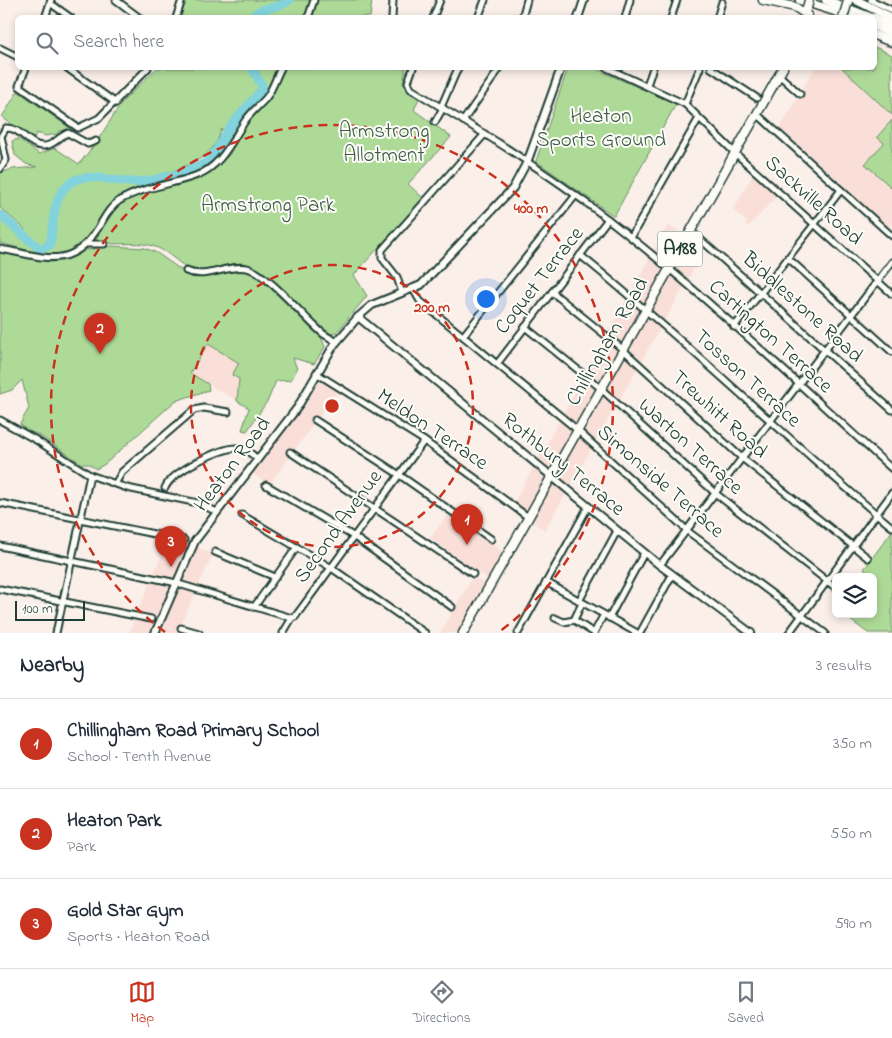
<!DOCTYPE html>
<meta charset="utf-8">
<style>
:root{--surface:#fff;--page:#f2f2f3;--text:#1f2937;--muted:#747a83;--line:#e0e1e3;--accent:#c8321e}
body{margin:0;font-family:"Indie Flower",sans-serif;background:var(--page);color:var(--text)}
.controls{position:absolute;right:15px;bottom:15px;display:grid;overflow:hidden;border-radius:8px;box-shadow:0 2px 8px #0003}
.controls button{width:45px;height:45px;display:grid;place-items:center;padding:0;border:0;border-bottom:1px solid var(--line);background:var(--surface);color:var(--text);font:25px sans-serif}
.scale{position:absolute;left:15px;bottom:12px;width:70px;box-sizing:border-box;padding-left:5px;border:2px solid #1f3d34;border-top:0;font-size:14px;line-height:18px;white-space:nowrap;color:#1f3d34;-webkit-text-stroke:4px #fdfcf7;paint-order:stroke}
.you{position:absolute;left:485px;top:298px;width:18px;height:18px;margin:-12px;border:4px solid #fff;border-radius:50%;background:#1a73e8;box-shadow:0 0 0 8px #1a73e833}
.badge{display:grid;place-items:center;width:32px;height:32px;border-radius:50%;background:var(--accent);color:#fff;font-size:16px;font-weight:700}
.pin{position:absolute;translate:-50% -41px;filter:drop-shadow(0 1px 2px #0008)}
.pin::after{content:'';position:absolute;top:26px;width:18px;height:15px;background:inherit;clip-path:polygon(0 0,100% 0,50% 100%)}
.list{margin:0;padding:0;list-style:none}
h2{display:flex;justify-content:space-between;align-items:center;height:65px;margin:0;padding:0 20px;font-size:21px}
h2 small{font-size:16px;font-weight:400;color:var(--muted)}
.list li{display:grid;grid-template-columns:32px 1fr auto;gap:15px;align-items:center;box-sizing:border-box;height:90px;padding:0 20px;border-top:1px solid var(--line)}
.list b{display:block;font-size:19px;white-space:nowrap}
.list p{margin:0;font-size:16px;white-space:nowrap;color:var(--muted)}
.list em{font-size:16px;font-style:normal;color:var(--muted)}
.icon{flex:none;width:28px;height:28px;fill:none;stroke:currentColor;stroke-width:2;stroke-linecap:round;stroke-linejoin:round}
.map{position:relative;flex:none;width:892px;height:633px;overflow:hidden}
.search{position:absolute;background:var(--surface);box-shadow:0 2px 8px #0003;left:15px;right:15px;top:15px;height:55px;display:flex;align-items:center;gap:12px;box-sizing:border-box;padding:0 18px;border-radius:8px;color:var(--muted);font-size:19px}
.sheet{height:335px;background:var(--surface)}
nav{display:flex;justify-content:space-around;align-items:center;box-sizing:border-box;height:70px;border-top:1px solid var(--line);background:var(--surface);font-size:14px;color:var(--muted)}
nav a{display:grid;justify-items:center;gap:2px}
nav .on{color:var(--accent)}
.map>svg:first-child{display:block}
</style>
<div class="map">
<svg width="892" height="633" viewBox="0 0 892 633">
<rect width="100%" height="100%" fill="#fbefe9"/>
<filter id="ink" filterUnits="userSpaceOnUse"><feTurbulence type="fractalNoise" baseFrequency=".02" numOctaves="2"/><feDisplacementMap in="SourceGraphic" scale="10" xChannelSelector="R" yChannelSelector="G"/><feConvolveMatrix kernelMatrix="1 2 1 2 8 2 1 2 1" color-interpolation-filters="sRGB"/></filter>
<g filter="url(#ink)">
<g fill="#f9dfd8">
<path d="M875,47L892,55V223L889,228L780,128L815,68H874Z"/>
<path d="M753,175L777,196L748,227L745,224L747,222L733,210Z"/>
<path d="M668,225L683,234L684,253L698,262L545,530L511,508Z"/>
<path d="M209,344L239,363L237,401L190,373Z"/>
<path d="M321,379L338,391L269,485L251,472Z"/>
<path d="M449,513L503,552L488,579L430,538Z"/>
<path d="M164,542L199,548L213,554L177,633H129L160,559Z"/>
<path d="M473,576L486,585L459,633H440Z"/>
</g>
<g fill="#aeda98" stroke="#668c66">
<path d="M186,0H312L306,17L179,18Z"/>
<path d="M316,0H372L370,17L310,18Z"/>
<path d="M875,47L892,55V115L842,68H874Z"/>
<path d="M157,68H278L261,99L238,125L229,142L221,129C215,165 168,171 139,181L141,189L115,199L92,232L76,249L53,257L0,243V218L17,232L25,229L0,208V173L13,169L37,167L26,164L15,155L12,141L19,139L39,154L55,148L79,164L96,143L122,102Z"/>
<path d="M283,68H406L403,84L419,98L414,110L451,137L408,184L423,198L354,275L367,296L337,332L331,334L251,266L239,264L220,269L217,267C188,283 178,254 153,246C135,240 111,248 95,240L96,235L115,207L124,200L200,178L214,170L229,155L249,120L267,100Z"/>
<path d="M568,68H594L676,104L614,216L536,161Z"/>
<path d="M18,91L74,131H59L57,134L46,136L37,133L32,140L2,117Z"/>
<path d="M892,120V188L865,164L884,143L877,137Z"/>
<path d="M111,246L145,248L157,253L184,272L193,277L249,270L267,285L322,339L325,347L314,364L293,358L297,369L291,380L276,381L268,400L247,431L242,430L249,408L237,401L239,379L232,375L239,363L208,344L190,373L208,384L209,390L175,401L105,464L96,469L89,464H82L39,435L26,430L20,424L29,408L22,380L12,390L0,394V252L52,262L80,251Z"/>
<path d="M892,531V633H868L842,614H873V577H864L867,572L864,569Z"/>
</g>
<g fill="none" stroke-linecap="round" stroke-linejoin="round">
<g stroke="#82d3db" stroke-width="9">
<path d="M251,18C260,5 279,10 290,0"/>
<path d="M0,215L40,249L50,245C53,229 53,206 61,193C77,165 111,183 135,182C153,182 185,172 201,165C216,158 220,141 229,129C239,115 252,102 263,88L252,68"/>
</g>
<g stroke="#1f3d34" stroke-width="9">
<g id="minor">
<path d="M116,0L140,18"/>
<path d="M871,0L892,10"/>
<path d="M50,3L71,18"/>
<path d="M45,18L51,0"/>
<path d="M176,18L182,0"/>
<path d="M308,18L314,0"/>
<path d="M392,18L393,0"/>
<path d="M433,18L440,0"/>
<path d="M478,18L485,0"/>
<path d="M522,18L527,0"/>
<path d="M625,18L630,0"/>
<path d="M671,18L677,0"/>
<path d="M717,18L722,2"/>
<path d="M0,48L18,57"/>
<path d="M26,68L19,86L78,128L99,118L148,68"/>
<path d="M67,68L116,103"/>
<path d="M413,68L408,82L411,89C479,130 546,171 609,220C708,297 799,385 892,469"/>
<path d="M607,68L685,104L735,153L892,294"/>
<path d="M711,68L757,98"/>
<path d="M779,75L800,94"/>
<path d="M647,85L653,68"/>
<path d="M685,104L700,68"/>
<path d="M441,107L458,68"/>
<path d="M757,114L892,236"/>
<path d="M463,121L500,68"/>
<path d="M435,122L443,108"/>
<path d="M0,169L6,160L1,136L6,128C21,127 29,147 44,146C54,146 59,136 68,133L88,144L96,141"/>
<path d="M691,231L892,410"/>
<path d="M631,237L699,118"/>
<path d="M87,244H104"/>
<path d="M0,249C39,255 69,272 96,231C103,221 109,207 119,201C141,187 171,185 195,176C221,167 231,142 245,121C251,112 259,106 266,98C273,89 276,77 281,68"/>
<path d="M580,255C688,342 786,439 892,527"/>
<path d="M788,258L892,352"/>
<path d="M186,271C207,280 226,264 247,268C267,273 303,316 320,331C325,336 331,338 337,342"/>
<path d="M413,289L420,301L575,428L690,533L825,633"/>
<path d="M552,292L620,347L742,458L868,558"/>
<path d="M402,293L397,277L382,258V250L485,134"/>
<path d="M525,327L598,386L715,493L836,588"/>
<path d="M734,327L841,190"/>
<path d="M463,336L576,195"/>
<path d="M497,364L608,219"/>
<path d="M316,373L423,440L528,517"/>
<path d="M0,420L36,440L90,475L127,488L198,503L217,512"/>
<path d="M315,420L398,474L491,539"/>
<path d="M290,452L473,574"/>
<path d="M115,484L122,472L194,410L204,408L228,412"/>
<path d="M266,485L353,536L452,607"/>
<path d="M165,488C171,472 221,447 238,448C246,448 251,454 258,459"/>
<path d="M0,503L184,540"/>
<path d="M242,515L330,567L425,633"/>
<path d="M0,546L172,582L292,618"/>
<path d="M215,552L275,577"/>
<path d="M660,565L892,262"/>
<path d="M546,582L637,633"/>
<path d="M0,589L151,619"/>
<path d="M579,601L617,531"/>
<path d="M582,603L574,620L594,633"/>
<path d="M254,607L297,547"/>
<path d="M555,618L564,622L574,620"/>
<path d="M609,618L644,553"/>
<path d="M181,628L199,633"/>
<path d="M56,633L90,475"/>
<path d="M283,633L292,618L295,617L424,441"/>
<path d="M518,633L588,507"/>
<path d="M594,633L602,618"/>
<path d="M640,633L672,575"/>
<path d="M789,633L892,493"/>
</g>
</g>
<g stroke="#1f3d34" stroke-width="10">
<g id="tertiary">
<path d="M578,18L584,0"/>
<path d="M358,317L657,563L751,633"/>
<path d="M155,633L195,541L297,408L334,345L358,317L372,305L421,285L513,188L528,160L561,68"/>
</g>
</g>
<g stroke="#1f3d34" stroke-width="11">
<path id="primary" d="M463,633L783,68"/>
</g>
<g stroke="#1f3d34" stroke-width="11">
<g id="trunk">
<path d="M763,0L795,7L807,15"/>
<path d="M800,0L856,18"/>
<path d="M826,0L872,18"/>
<path d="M856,0L892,18"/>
<path d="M874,18L892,26"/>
<path d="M874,26L892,34"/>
<path d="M874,35L892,42"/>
</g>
</g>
<use href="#minor" stroke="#fdfcf7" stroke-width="5"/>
<use href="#tertiary" stroke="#fdfcf7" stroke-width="6"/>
<use href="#primary" stroke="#fdfcf7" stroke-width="8"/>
<use href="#trunk" stroke="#fdfcf7" stroke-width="8"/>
<g stroke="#1f3d34" stroke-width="11" stroke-linecap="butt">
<g id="primary-bridge">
<path d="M807,8L809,0"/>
<path d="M843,18L848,1"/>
</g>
</g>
<use href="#primary-bridge" stroke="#fdfcf7" stroke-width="8"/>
</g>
</g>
<g fill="none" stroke="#c8321e" stroke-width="2.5" stroke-dasharray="9 6">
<circle cx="332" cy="406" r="141"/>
<path d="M165 632A281 281 0 1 1 499 632"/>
</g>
<g text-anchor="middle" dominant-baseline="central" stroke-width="4" stroke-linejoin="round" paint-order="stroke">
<rect fill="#fdfcf7" stroke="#62766e" stroke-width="1" x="657.5" y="231.5" width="45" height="35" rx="4"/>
<g font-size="20" font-weight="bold" fill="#1f3d34">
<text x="680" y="249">A188</text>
</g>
<g font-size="21" fill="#3c5c48" stroke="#fdfcf7">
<text x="601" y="117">Heaton<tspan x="601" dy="24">Sports Ground</tspan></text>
<text x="384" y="132">Armstrong<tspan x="384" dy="24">Allotment</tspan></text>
<text x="268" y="206">Armstrong Park</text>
</g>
<g font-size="21" fill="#1f3d34" stroke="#fdfcf7">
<text transform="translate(813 201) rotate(42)">Sackville Road</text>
<text transform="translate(540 281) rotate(-52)">Coquet Terrace</text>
<text transform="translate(802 308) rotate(42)">Biddlestone Road</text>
<text transform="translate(770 337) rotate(42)">Cartington Terrace</text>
<text transform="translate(608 342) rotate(-60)">Chillingham Road</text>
<text transform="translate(747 379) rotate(42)">Tosson Terrace</text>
<text transform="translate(719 415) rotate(42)">Trewhitt Road</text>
<text transform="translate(432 430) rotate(34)">Meldon Terrace</text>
<text transform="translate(690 447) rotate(42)">Warton Terrace</text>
<text transform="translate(233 465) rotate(-53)">Heaton Road</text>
<text transform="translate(563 465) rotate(39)">Rothbury Terrace</text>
<text transform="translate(660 482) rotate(41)">Simonside Terrace</text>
<text transform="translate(339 527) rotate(-54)">Second Avenue</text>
</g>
</g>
<circle cx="332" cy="406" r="8" fill="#c8321e" stroke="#fdfcf7" stroke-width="2.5"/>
<g font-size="15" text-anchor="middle" font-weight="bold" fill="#c8321e" stroke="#fdfcf7" stroke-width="4" stroke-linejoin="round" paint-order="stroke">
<text x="531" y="213">400 m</text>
<text x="432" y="312">200 m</text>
</g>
</svg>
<div class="controls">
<button><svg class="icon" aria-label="layers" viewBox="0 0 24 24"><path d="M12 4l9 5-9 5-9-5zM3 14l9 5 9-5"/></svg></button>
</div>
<div class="scale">100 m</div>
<div class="you"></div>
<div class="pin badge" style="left:467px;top:545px">1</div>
<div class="pin badge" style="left:100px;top:354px">2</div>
<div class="pin badge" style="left:171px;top:567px">3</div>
<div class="search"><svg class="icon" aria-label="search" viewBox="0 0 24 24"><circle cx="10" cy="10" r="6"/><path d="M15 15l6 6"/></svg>Search here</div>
</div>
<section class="sheet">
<h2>Nearby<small>3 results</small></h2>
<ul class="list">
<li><span class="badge">1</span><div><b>Chillingham Road Primary School</b><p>School · Tenth Avenue</p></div><em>350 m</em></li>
<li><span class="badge">2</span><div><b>Heaton Park</b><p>Park</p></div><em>550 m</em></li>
<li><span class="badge">3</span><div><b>Gold Star Gym</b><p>Sports · Heaton Road</p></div><em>590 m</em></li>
</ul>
</section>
<nav>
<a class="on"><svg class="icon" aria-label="map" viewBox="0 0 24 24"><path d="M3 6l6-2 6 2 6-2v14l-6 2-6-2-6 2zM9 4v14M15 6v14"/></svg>Map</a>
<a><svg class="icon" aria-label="directions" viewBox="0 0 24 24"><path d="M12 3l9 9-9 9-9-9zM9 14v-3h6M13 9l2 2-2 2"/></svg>Directions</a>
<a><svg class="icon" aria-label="saved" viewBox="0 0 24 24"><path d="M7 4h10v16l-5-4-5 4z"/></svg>Saved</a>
</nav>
